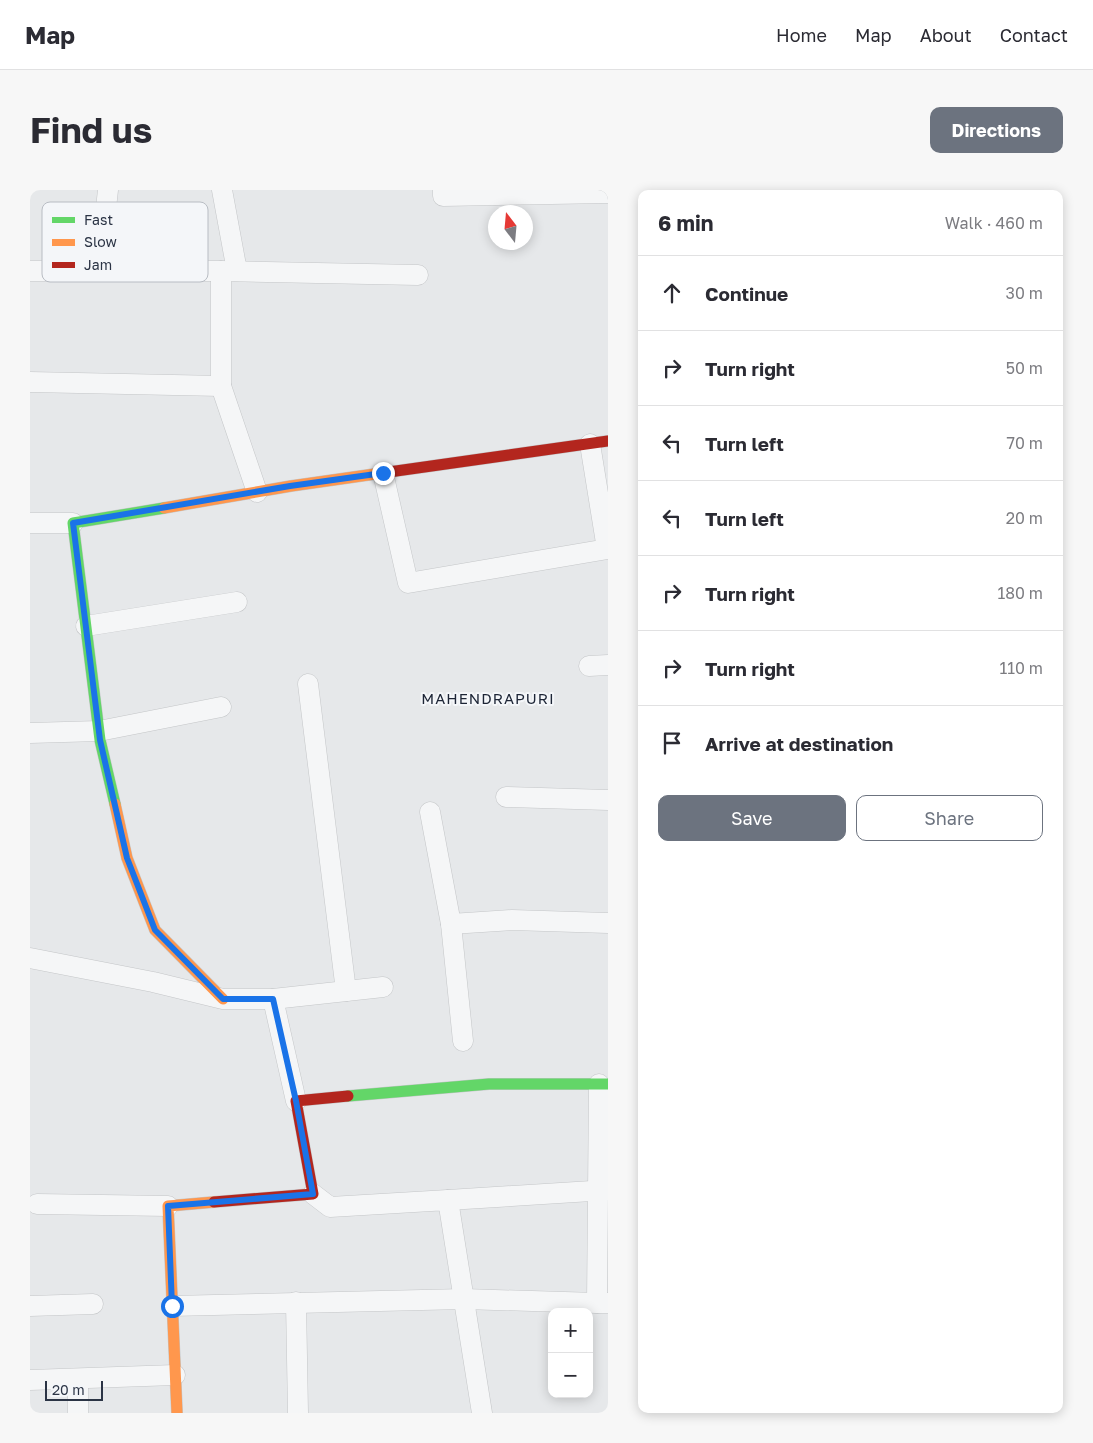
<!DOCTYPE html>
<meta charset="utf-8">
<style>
:root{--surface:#fff;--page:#f7f7f7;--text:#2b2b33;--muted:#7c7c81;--line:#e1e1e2;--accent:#6c737f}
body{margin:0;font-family:"Golos Text",sans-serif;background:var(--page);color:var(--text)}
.controls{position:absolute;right:15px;bottom:15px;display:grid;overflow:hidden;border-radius:10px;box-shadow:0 2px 12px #0003}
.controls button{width:45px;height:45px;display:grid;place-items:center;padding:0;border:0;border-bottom:1px solid var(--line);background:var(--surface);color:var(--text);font:25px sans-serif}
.compass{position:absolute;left:458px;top:15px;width:45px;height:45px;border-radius:50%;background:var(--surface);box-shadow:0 2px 12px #0003;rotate:344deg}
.scale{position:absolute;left:15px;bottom:12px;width:58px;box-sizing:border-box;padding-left:5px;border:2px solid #2b3445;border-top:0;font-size:14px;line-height:18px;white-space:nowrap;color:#2b3445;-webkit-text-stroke:4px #f4f6f9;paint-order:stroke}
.stop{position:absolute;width:15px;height:15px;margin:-11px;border:4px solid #1a73e8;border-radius:50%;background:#fff}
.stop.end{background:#1a73e8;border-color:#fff;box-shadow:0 1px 5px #0008}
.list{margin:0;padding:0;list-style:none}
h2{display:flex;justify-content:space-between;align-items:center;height:65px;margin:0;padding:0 20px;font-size:21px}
h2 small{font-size:16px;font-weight:400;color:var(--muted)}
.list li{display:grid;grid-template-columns:32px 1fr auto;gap:15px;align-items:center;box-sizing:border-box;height:75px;padding:0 20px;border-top:1px solid var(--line)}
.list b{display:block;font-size:19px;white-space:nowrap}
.list em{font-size:16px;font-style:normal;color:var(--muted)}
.actions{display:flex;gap:10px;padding:15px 20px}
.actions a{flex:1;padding:11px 0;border:1px solid var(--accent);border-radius:10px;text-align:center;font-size:18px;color:var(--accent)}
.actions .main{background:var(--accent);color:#fff}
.icon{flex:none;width:28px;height:28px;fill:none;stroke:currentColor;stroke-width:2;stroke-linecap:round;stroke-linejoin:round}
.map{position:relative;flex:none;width:578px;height:1223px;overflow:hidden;border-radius:10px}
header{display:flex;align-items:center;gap:30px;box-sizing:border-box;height:70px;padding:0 25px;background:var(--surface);border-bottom:1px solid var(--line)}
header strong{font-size:24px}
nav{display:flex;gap:28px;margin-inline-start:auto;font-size:18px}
.intro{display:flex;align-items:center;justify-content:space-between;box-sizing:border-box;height:120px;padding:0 30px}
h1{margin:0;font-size:35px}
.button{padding:12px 22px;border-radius:10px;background:var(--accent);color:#fff;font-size:18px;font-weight:700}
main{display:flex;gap:30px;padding:0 30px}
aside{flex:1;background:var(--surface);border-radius:10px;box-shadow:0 2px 12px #0003}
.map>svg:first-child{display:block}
</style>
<header>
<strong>Map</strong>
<nav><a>Home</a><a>Map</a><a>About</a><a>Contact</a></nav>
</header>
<div class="intro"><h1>Find us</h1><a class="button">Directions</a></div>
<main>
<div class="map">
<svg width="578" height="1223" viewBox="0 0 578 1223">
<rect width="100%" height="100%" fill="#e6e8ea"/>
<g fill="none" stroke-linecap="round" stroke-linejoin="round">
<g stroke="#c4c6c8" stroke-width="21">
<g id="street">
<path d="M192,0L207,81"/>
<path d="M413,0V6L578,3"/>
<path d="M0,81H191"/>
<path d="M69,81L78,0"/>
<path d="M0,192L191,196V81L388,85"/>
<path d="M191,196L227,302"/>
<path d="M353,283L378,393L577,359L560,254"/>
<path d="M0,333H43"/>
<path d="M56,436L207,412"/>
<path d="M559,476L578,475"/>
<path d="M278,494L316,801"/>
<path d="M0,543L69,541L191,517"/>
<path d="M476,607L578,610"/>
<path d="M400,622L421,734L433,851"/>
<path d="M421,734L482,730L578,733"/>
<path d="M0,768L123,792L193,809H243L266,911"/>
<path d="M243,809L353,797"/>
<path d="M569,894L567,1113H578"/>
<path d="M283,1004L300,1017L418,1010L452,1223"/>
<path d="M418,1010L578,1000"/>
<path d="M7,1014L138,1016"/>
<path d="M266,1112L268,1223"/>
<path d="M0,1116L63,1114"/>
<path d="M142,1116L434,1109L567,1113"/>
<path d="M0,1190L145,1185"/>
<path d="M48,1223V1189"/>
</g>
</g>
<g stroke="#c4c6c8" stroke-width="12">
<g id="fast">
<path d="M85,614L70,550L43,333L134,318"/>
<path d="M318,906L459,894H578"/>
</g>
</g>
<g stroke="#c4c6c8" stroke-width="12">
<g id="slow">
<path d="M134,318L261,296L352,283"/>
<path d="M85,614L97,668L125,740L193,809"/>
<path d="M147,1223L138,1016L184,1012"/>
</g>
</g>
<g stroke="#c4c6c8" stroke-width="12">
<g id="jam">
<path d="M352,283L578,251"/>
<path d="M184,1012L283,1004L266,911L318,906"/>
</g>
</g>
<use href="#street" stroke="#f5f6f7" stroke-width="20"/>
<use href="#fast" stroke="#63d668" stroke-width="11"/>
<use href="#slow" stroke="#ff974d" stroke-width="11"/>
<use href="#jam" stroke="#b3261e" stroke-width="11"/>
</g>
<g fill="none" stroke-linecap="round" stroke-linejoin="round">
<path stroke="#1a73e8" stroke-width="6" d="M142,1116L138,1016L283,1004L266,911L243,809H193L125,740L97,668L70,550L43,333L260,296L353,283"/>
</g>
<g text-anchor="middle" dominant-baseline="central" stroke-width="4" stroke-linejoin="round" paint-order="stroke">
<g font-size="15" letter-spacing="1" fill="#1d2536" stroke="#f4f6f9">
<text x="458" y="508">MAHENDRAPURI</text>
</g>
</g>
<rect x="12" y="12" width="166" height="80" rx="8" fill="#f4f6f9" stroke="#b8bcc3" stroke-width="1"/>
<rect x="22" y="27" width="23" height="6" fill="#63d668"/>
<rect x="22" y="49" width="23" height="7" fill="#ff974d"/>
<rect x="22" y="72" width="23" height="6" fill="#b3261e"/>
<g font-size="14" fill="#2b3445">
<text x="54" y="35">Fast</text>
<text x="54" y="57">Slow</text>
<text x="54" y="80">Jam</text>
</g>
</svg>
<div class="controls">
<button>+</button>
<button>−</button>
</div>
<svg class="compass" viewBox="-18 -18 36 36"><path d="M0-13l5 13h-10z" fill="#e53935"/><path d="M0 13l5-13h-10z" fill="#7c7c81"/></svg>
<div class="scale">20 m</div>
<div class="stop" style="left:142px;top:1116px"></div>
<div class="stop end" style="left:353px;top:283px"></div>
</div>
<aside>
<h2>6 min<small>Walk · 460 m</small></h2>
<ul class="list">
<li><svg class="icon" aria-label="ahead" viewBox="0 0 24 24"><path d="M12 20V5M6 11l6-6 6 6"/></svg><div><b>Continue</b></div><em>30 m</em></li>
<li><svg class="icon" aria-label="right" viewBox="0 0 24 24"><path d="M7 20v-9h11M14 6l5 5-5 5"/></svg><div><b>Turn right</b></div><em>50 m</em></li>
<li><svg class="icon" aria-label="left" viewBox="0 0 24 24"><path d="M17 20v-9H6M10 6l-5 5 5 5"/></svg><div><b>Turn left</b></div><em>70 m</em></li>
<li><svg class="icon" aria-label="left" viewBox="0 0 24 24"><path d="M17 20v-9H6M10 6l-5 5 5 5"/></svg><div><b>Turn left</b></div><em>20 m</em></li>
<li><svg class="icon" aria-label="right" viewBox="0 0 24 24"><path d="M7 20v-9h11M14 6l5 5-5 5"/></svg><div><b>Turn right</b></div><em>180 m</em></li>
<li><svg class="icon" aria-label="right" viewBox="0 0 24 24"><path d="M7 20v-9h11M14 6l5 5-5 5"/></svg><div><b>Turn right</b></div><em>110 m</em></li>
<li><svg class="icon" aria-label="arrive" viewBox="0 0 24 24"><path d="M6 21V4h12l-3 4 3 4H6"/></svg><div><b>Arrive at destination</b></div></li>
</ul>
<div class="actions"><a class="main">Save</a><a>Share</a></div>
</aside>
</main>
